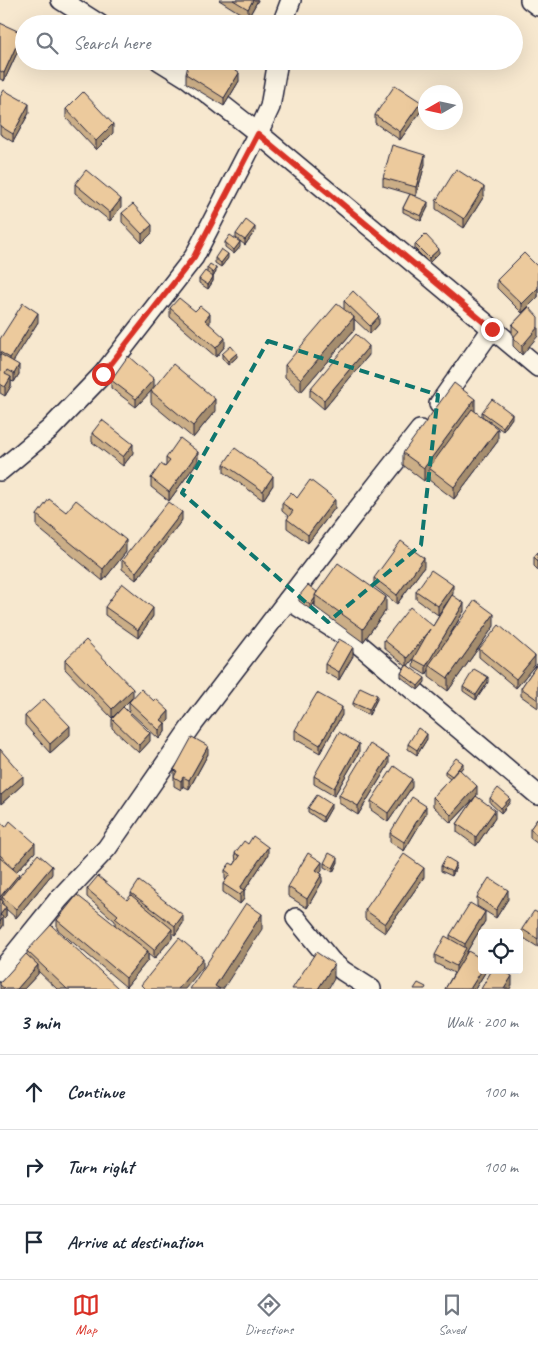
<!DOCTYPE html>
<meta charset="utf-8">
<style>
:root{--surface:#fff;--page:#f2f2f3;--text:#1f2937;--muted:#747a83;--line:#e0e1e3;--accent:#d93025}
body{margin:0;font-family:Caveat,sans-serif;background:var(--page);color:var(--text)}
.controls{position:absolute;right:15px;bottom:15px;display:grid;overflow:hidden;border-radius:5px;box-shadow:0 5px 20px #0002}
.controls button{width:45px;height:45px;display:grid;place-items:center;padding:0;border:0;border-bottom:1px solid var(--line);background:var(--surface);color:var(--text);font:25px sans-serif}
.compass{position:absolute;left:418px;top:85px;width:45px;height:45px;border-radius:50%;background:var(--surface);box-shadow:0 5px 20px #0002;rotate:261deg}
.stop{position:absolute;width:15px;height:15px;margin:-11px;border:4px solid #d93025;border-radius:50%;background:#fff}
.stop.end{background:#d93025;border-color:#fff;box-shadow:0 1px 5px #0008}
.list{margin:0;padding:0;list-style:none}
h2{display:flex;justify-content:space-between;align-items:center;height:65px;margin:0;padding:0 20px;font-size:21px}
h2 small{font-size:16px;font-weight:400;color:var(--muted)}
.list li{display:grid;grid-template-columns:32px 1fr auto;gap:15px;align-items:center;box-sizing:border-box;height:75px;padding:0 20px;border-top:1px solid var(--line)}
.list b{display:block;font-size:19px;white-space:nowrap}
.list em{font-size:16px;font-style:normal;color:var(--muted)}
.icon{flex:none;width:28px;height:28px;fill:none;stroke:currentColor;stroke-width:2;stroke-linecap:round;stroke-linejoin:round}
.map{position:relative;flex:none;width:538px;height:989px;overflow:hidden}
.search{position:absolute;background:var(--surface);box-shadow:0 5px 20px #0002;left:15px;right:15px;top:15px;height:55px;display:flex;align-items:center;gap:12px;box-sizing:border-box;padding:0 18px;border-radius:28px;color:var(--muted);font-size:19px}
.sheet{height:290px;background:var(--surface)}
nav{display:flex;justify-content:space-around;align-items:center;box-sizing:border-box;height:70px;border-top:1px solid var(--line);background:var(--surface);font-size:14px;color:var(--muted)}
nav a{display:grid;justify-items:center;gap:2px}
nav .on{color:var(--accent)}
.map>svg:first-child{display:block}
</style>
<div class="map">
<svg width="538" height="989" viewBox="0 0 538 989">
<rect width="100%" height="100%" fill="#f7e8cf"/>
<filter id="ink" filterUnits="userSpaceOnUse"><feTurbulence type="fractalNoise" baseFrequency=".02" numOctaves="2"/><feDisplacementMap in="SourceGraphic" scale="10" xChannelSelector="R" yChannelSelector="G"/><feConvolveMatrix kernelMatrix="1 2 1 2 8 2 1 2 1" color-interpolation-filters="sRGB"/></filter>
<g filter="url(#ink)">
<g fill="none" stroke-linecap="round" stroke-linejoin="round">
<g stroke="#22223b" stroke-width="22">
<g id="minor">
<path d="M61,0L99,24"/>
<path d="M530,0L538,6"/>
<path d="M282,24L291,0"/>
<path d="M160,61L189,79L258,133L538,367"/>
<path d="M439,404L492,329"/>
<path d="M0,471L50,429L103,374L194,257L258,133L270,107L278,61"/>
<path d="M288,600L361,646L538,795"/>
<path d="M296,918L331,961L343,971L371,989"/>
<path d="M0,972L59,899L107,848L193,724L346,524L420,430"/>
</g>
</g>
<use href="#minor" stroke="#fcf5e5" stroke-width="19"/>
</g>
<g fill="#cbae87" stroke="#22223b">
<path d="M219,0H258L248,18Z"/>
<path d="M0,23L22,42L4,81L0,79Z"/>
<path d="M230,61L229,67L239,81L224,106L186,83V74Z"/>
<path d="M0,97L29,113L13,142L0,134Z"/>
<path d="M66,109L113,133L96,150L66,118Z"/>
<path d="M421,111L400,140L375,123V115Z"/>
<path d="M425,164L416,196L412,195L428,207L421,221L403,212V208L410,194L383,186V178Z"/>
<path d="M75,184L121,207L110,221L75,193Z"/>
<path d="M484,196L464,228L436,209V201Z"/>
<path d="M122,213L152,233L142,243L122,222Z"/>
<path d="M255,231L245,245L236,238V234Z"/>
<path d="M225,242L240,247L234,254L225,247Z"/>
<path d="M415,244L439,253L429,263L415,249Z"/>
<path d="M215,258H228L221,267L215,263Z"/>
<path d="M538,267V297L522,313L497,288V280Z"/>
<path d="M207,268L216,272L213,277V281L208,289L199,283V279L207,272Z"/>
<path d="M344,301L379,324L370,334L354,319V330L301,392L285,377V365L344,309Z"/>
<path d="M529,307L522,355L513,346V338L514,336L512,333V325Z"/>
<path d="M170,308L210,323L209,324L225,346L216,357L170,317Z"/>
<path d="M38,322L13,361L19,374L14,382L11,381V386L5,396L0,393V339Z"/>
<path d="M222,354L237,357L228,365L222,358Z"/>
<path d="M369,355L324,409L310,397V389Z"/>
<path d="M111,380L154,387L215,411L193,438L151,403V391L136,407L111,388Z"/>
<path d="M475,411L498,441L454,499L429,480V474L424,481L403,465V453Z"/>
<path d="M482,412L512,418L503,431L482,416Z"/>
<path d="M92,433L133,453L123,466L92,442Z"/>
<path d="M166,458L198,461L169,501L151,487V478L166,466Z"/>
<path d="M224,464L273,485L263,500L224,472Z"/>
<path d="M297,498L335,508L308,543L287,528V519L289,517L282,511V503Z"/>
<path d="M66,512L126,552L103,581L37,527V515Z"/>
<path d="M182,520L136,580L122,569V560Z"/>
<path d="M538,552V570L534,566V557Z"/>
<path d="M424,567L397,604L374,586V578Z"/>
<path d="M416,591L453,594L452,595L464,611L450,635L494,626L448,691L429,677V670L426,675L413,667L414,658L408,665L425,682L418,690L401,677V673L406,666L384,648V640L433,626L450,597L438,615L416,599Z"/>
<path d="M317,592L386,610L363,642L315,607V602L310,609L299,601V596Z"/>
<path d="M105,607L153,616L138,638L105,615Z"/>
<path d="M479,649L535,665L516,688L479,657Z"/>
<path d="M353,656L339,680L325,672V664Z"/>
<path d="M65,660L123,707L150,741L139,753L112,728V719L119,711L112,718L65,669Z"/>
<path d="M538,663V708L521,696V688Z"/>
<path d="M488,682L476,700L463,691V687Z"/>
<path d="M377,699L369,715L353,707V703Z"/>
<path d="M129,702L169,720L165,724V732L159,739L129,711Z"/>
<path d="M342,715L320,753L295,739V730Z"/>
<path d="M25,716L70,735L50,753L25,725Z"/>
<path d="M427,739L417,755L408,749V744Z"/>
<path d="M0,749L23,784L1,804L0,802Z"/>
<path d="M359,753L334,796L314,784V776Z"/>
<path d="M208,754L189,789L183,786L181,790L174,786V770Z"/>
<path d="M389,764L358,815L339,803V795Z"/>
<path d="M463,767L460,770L477,795L476,796L495,818L476,846L457,832V824L474,799L451,823L433,806V797L450,779L445,775V771Z"/>
<path d="M412,787L388,822L371,810V801Z"/>
<path d="M490,798L510,802L501,813L490,803Z"/>
<path d="M308,808H331L323,822L308,812Z"/>
<path d="M426,814L404,851L390,842V833Z"/>
<path d="M538,818V844L530,838V829Z"/>
<path d="M0,822L35,852L16,872L19,877L52,874L16,918L6,909V916L3,919V926L0,930Z"/>
<path d="M235,853L268,855L244,891V899L240,904L223,892V884L226,880L225,879V870L234,865L236,862Z"/>
<path d="M338,862L333,872L324,867V863Z"/>
<path d="M441,866L456,867L452,876L441,871Z"/>
<path d="M322,870L320,872L322,882L307,908L288,896V887Z"/>
<path d="M424,877L385,933L365,919V910Z"/>
<path d="M87,889L127,900L131,896V893L183,923L175,935L172,933V938L154,959L148,954V960L126,987L57,929V920L115,925V921L87,897Z"/>
<path d="M477,897L508,899L496,918L477,906Z"/>
<path d="M538,913V947L522,937V929Z"/>
<path d="M485,921L466,953V955L486,971L475,989H445L454,973L435,963V955L450,939V935Z"/>
<path d="M27,951L119,989H57L38,971V974L24,989H0V983L27,954Z"/>
</g>
<g fill="#a58d6e" stroke="#22223b">
<path d="M253,0H258L248,18V9Z"/>
<path d="M22,33V42L4,81V73Z"/>
<path d="M227,61H230V66L225,73V64Z"/>
<path d="M239,73V81L224,106V98Z"/>
<path d="M421,102V111L400,140V132Z"/>
<path d="M29,104V113L13,142V134Z"/>
<path d="M113,124V133L96,150V141Z"/>
<path d="M425,155V164L416,196V187Z"/>
<path d="M484,187V196L464,228V219Z"/>
<path d="M121,199V207L110,221V213Z"/>
<path d="M428,202V207L421,221V216Z"/>
<path d="M152,225V233L142,243V234Z"/>
<path d="M255,227V231L245,245V240Z"/>
<path d="M240,242V247L234,254V250Z"/>
<path d="M439,249V253L429,263V258Z"/>
<path d="M228,254V258L221,267V263Z"/>
<path d="M216,268V272L213,277V281L208,289V285L213,277V273Z"/>
<path d="M538,288V297L522,313V304Z"/>
<path d="M38,313V322L10,367V358Z"/>
<path d="M210,314V323L205,329V320Z"/>
<path d="M379,316V324L370,334V326Z"/>
<path d="M354,317V330L301,392V379Z"/>
<path d="M538,327V336L522,355V346Z"/>
<path d="M225,338V346L216,357V348Z"/>
<path d="M369,346V355L324,409V400Z"/>
<path d="M237,353V357L228,365V361Z"/>
<path d="M19,365V374L14,382V374Z"/>
<path d="M11,377V386L5,396V387Z"/>
<path d="M154,379V388L136,407V399Z"/>
<path d="M215,399V411L193,438V426Z"/>
<path d="M475,399V411L432,470L429,468V474L424,481V468Z"/>
<path d="M512,414V418L503,431V427Z"/>
<path d="M498,429V441L454,499V487Z"/>
<path d="M133,444V453L123,466V457Z"/>
<path d="M198,452V461L169,501V492Z"/>
<path d="M273,476V485L263,500V491Z"/>
<path d="M335,499V508L308,543V535Z"/>
<path d="M182,512V520L136,580V572Z"/>
<path d="M126,540V552L103,581V569Z"/>
<path d="M424,558V567L397,604V595Z"/>
<path d="M453,585V594L438,615V606Z"/>
<path d="M386,597V610L363,642V629Z"/>
<path d="M315,598V602L310,609V605Z"/>
<path d="M464,603V611L431,666L429,665V670L426,675V666Z"/>
<path d="M153,608V616L138,638V630Z"/>
<path d="M494,614V626L448,691V678Z"/>
<path d="M430,629V638L407,667V658Z"/>
<path d="M353,647V656L339,680V672Z"/>
<path d="M535,656V665L516,688V679Z"/>
<path d="M488,677V682L476,700V695Z"/>
<path d="M425,678V682L418,690V686Z"/>
<path d="M133,689V697L112,718V709Z"/>
<path d="M377,695V699L369,715V710Z"/>
<path d="M342,707V715L320,753V745Z"/>
<path d="M169,711V720L165,724V732L159,739V730L161,720Z"/>
<path d="M70,726V735L50,753V744Z"/>
<path d="M150,733V741L139,753V745Z"/>
<path d="M427,734V739L417,755V750Z"/>
<path d="M359,744V753L334,796V788Z"/>
<path d="M208,746V754L189,789V780Z"/>
<path d="M389,756V764L358,815V806Z"/>
<path d="M463,763V767L452,780V776Z"/>
<path d="M23,776V784L1,804V795Z"/>
<path d="M183,777V786L181,790V781Z"/>
<path d="M412,779V787L388,822V813Z"/>
<path d="M477,786V795L451,823V815Z"/>
<path d="M510,798V802L501,813V808Z"/>
<path d="M331,804V808L323,822V817Z"/>
<path d="M426,806V814L404,851V842Z"/>
<path d="M495,810V818L476,846V837Z"/>
<path d="M35,843V852L13,875V867Z"/>
<path d="M268,847V855L244,891V899L240,904V888Z"/>
<path d="M338,858V862L333,872V868Z"/>
<path d="M322,862V870L316,879V870Z"/>
<path d="M456,863V867L452,876V872Z"/>
<path d="M52,866V874L16,918V909Z"/>
<path d="M424,868V877L385,933V924Z"/>
<path d="M19,874V883L2,897V903L3,901V910L0,906V897Z"/>
<path d="M322,874V882L307,908V899Z"/>
<path d="M508,890V899L496,918V910Z"/>
<path d="M6,907V916L3,919V926L0,930V915Z"/>
<path d="M485,912V921L466,953V956L456,974V966L465,948V944Z"/>
<path d="M262,914V929L223,989H215V986Z"/>
<path d="M183,915V923L175,935V926Z"/>
<path d="M172,929V938L154,959V950Z"/>
<path d="M148,951V960L126,987V978Z"/>
<path d="M203,958V967L185,989H178Z"/>
<path d="M334,964V979L328,989H318Z"/>
<path d="M38,965V974L24,989H17Z"/>
<path d="M482,970L486,971L475,989H470Z"/>
<path d="M512,976V985L510,989H504Z"/>
</g>
<g fill="#ecca9d" stroke="#22223b">
<path d="M233,0H253L248,9Z"/>
<path d="M0,23L22,33L4,73L0,71Z"/>
<path d="M189,61H227L225,64L239,73L224,98L186,74Z"/>
<path d="M395,85L421,102L400,132L375,115Z"/>
<path d="M4,90L29,104L13,134L0,126V97Z"/>
<path d="M83,92L113,124L96,141L66,109Z"/>
<path d="M392,145L425,155L416,187L383,178Z"/>
<path d="M456,169L484,187L464,219L436,201Z"/>
<path d="M86,170L121,199L110,213L75,184Z"/>
<path d="M410,194L428,202L421,216L403,208Z"/>
<path d="M133,204L152,225L142,234L122,213Z"/>
<path d="M246,220L255,227L245,240L236,234Z"/>
<path d="M425,234L439,249L429,258L415,244Z"/>
<path d="M230,235L240,242L234,250L225,242Z"/>
<path d="M221,249L228,254L221,263L215,258Z"/>
<path d="M524,253L538,267V288L522,304L497,280Z"/>
<path d="M210,264L216,268L213,273L207,268Z"/>
<path d="M205,271L213,277L208,285L199,279Z"/>
<path d="M353,291L379,316L370,326L344,301Z"/>
<path d="M179,298L195,311L200,306L210,314L205,320L225,338L216,348L170,308Z"/>
<path d="M23,303L38,313L10,358L0,352V339Z"/>
<path d="M337,304L354,317L301,379L285,365Z"/>
<path d="M529,307L538,317V327L522,346L513,338L519,331L512,325Z"/>
<path d="M356,334L369,346L324,400L310,389Z"/>
<path d="M231,346L237,353L228,361L222,354Z"/>
<path d="M0,354L19,365L14,374L7,370L5,374L11,377L5,387L0,384Z"/>
<path d="M128,356L154,379L136,399L111,380Z"/>
<path d="M173,364L215,399L193,426L151,391Z"/>
<path d="M454,383L475,399L424,468L403,453Z"/>
<path d="M492,399L512,414L503,427L482,412Z"/>
<path d="M472,409L498,429L454,487L429,468Z"/>
<path d="M102,420L133,444L123,457L92,433Z"/>
<path d="M180,438L198,452L169,492L151,478L161,464L165,467L170,461L166,458Z"/>
<path d="M235,448L273,476L263,491L224,464Z"/>
<path d="M310,480L335,499L308,535L287,519L293,511L282,503L291,492L297,498Z"/>
<path d="M49,499L66,512L76,500L126,540L103,569L37,515Z"/>
<path d="M168,502L182,512L136,572L122,560Z"/>
<path d="M401,541L424,558L397,595L374,578Z"/>
<path d="M538,552V561L534,557Z"/>
<path d="M338,563L386,597L363,629L315,595Z"/>
<path d="M431,570L453,585L438,606L416,591Z"/>
<path d="M122,583L153,608L138,630L105,607Z"/>
<path d="M308,585L317,592L315,595V598L310,605L299,596Z"/>
<path d="M452,595L464,603L426,666L413,659L430,629L407,658L384,640L410,607L433,626Z"/>
<path d="M475,600L494,614L448,678L429,665Z"/>
<path d="M499,625L535,656L516,679L479,649Z"/>
<path d="M339,639L353,647L339,672L325,664Z"/>
<path d="M86,640L133,689L112,709L65,660Z"/>
<path d="M538,663V700L521,688Z"/>
<path d="M407,665L425,678L418,686L401,673Z"/>
<path d="M474,669L488,677L476,695L463,687Z"/>
<path d="M360,687L377,695L369,710L353,703Z"/>
<path d="M141,689L154,701L156,699L169,711L161,720L165,723L159,730L129,702Z"/>
<path d="M317,693L342,707L320,745L295,730Z"/>
<path d="M44,699L70,726L50,744L25,716Z"/>
<path d="M123,707L150,733L139,745L112,719Z"/>
<path d="M418,728L427,734L417,750L408,744Z"/>
<path d="M339,732L359,744L334,788L314,776Z"/>
<path d="M192,737L208,746L189,780L183,777L181,781L174,777L177,771L174,770Z"/>
<path d="M370,744L389,756L358,806L339,795Z"/>
<path d="M0,749L23,776L1,795L0,794Z"/>
<path d="M456,758L463,763L452,776L445,771Z"/>
<path d="M394,766L412,779L388,813L371,801Z"/>
<path d="M459,769L477,786L451,815L433,797Z"/>
<path d="M498,788L510,798L501,808L490,798Z"/>
<path d="M317,795L331,804L323,817L308,808Z"/>
<path d="M476,796L495,810L476,837L457,824Z"/>
<path d="M412,797L426,806L404,842L390,833Z"/>
<path d="M538,818V836L530,829Z"/>
<path d="M10,821L35,843L13,867L0,855V822L6,827Z"/>
<path d="M253,836L268,847L240,888L244,890L240,895L223,884L230,874L225,870L230,863L234,865L240,856L235,853L244,841L248,844Z"/>
<path d="M308,853L322,862L316,870L322,874L307,899L288,887Z"/>
<path d="M329,853L338,858L333,868L324,863Z"/>
<path d="M38,854L52,866L16,909L2,897Z"/>
<path d="M404,854L424,868L385,924L365,910Z"/>
<path d="M446,857L456,863L452,872L441,866Z"/>
<path d="M0,858L19,874L0,897Z"/>
<path d="M98,876L127,900L131,895L172,929L154,950L115,918L118,915L87,889Z"/>
<path d="M489,878L508,890L496,910L477,897Z"/>
<path d="M139,881L183,915L175,926L131,893Z"/>
<path d="M77,895L148,951L126,978L57,920Z"/>
<path d="M0,899L3,901L2,904L6,907L0,915Z"/>
<path d="M246,903L262,914L215,986L220,989H190Z"/>
<path d="M470,903L485,912L465,944L450,935Z"/>
<path d="M534,911L538,913V939L522,929Z"/>
<path d="M0,915L3,917L0,922Z"/>
<path d="M51,925L119,989H67L27,951Z"/>
<path d="M445,936L466,948L456,966L435,955Z"/>
<path d="M179,938L203,958L178,989H145L141,985Z"/>
<path d="M468,951L482,959V970L470,989H445Z"/>
<path d="M316,952L334,964L318,989H292Z"/>
<path d="M26,954L38,965L17,989H5L0,985V983Z"/>
<path d="M492,970H502L512,976L504,989H481Z"/>
<path d="M418,983L426,987L425,989H414Z"/>
</g>
</g>
<g fill="none" stroke-linecap="round" stroke-linejoin="round" filter="url(#ink)">
<path stroke="#d93025" stroke-width="6" d="M103,374L194,257L258,134L492,329"/>
</g>
<path fill="none" stroke="#0f766e" stroke-width="4" stroke-dasharray="10 6" stroke-linejoin="round" d="M268,341L438,395L421,545L328,622L182,493Z"/>
</svg>
<div class="controls">
<button><svg class="icon" aria-label="locate" viewBox="0 0 24 24"><circle cx="12" cy="12" r="6"/><path d="M12 2v4M12 18v4M2 12h4M18 12h4"/></svg></button>
</div>
<svg class="compass" viewBox="-18 -18 36 36"><path d="M0-13l5 13h-10z" fill="#e53935"/><path d="M0 13l5-13h-10z" fill="#747a83"/></svg>
<div class="stop" style="left:103px;top:374px"></div>
<div class="stop end" style="left:492px;top:329px"></div>
<div class="search"><svg class="icon" aria-label="search" viewBox="0 0 24 24"><circle cx="10" cy="10" r="6"/><path d="M15 15l6 6"/></svg>Search here</div>
</div>
<section class="sheet">
<h2>3 min<small>Walk · 200 m</small></h2>
<ul class="list">
<li><svg class="icon" aria-label="ahead" viewBox="0 0 24 24"><path d="M12 20V5M6 11l6-6 6 6"/></svg><div><b>Continue</b></div><em>100 m</em></li>
<li><svg class="icon" aria-label="right" viewBox="0 0 24 24"><path d="M7 20v-9h11M14 6l5 5-5 5"/></svg><div><b>Turn right</b></div><em>100 m</em></li>
<li><svg class="icon" aria-label="arrive" viewBox="0 0 24 24"><path d="M6 21V4h12l-3 4 3 4H6"/></svg><div><b>Arrive at destination</b></div></li>
</ul>
</section>
<nav>
<a class="on"><svg class="icon" aria-label="map" viewBox="0 0 24 24"><path d="M3 6l6-2 6 2 6-2v14l-6 2-6-2-6 2zM9 4v14M15 6v14"/></svg>Map</a>
<a><svg class="icon" aria-label="directions" viewBox="0 0 24 24"><path d="M12 3l9 9-9 9-9-9zM9 14v-3h6M13 9l2 2-2 2"/></svg>Directions</a>
<a><svg class="icon" aria-label="saved" viewBox="0 0 24 24"><path d="M7 4h10v16l-5-4-5 4z"/></svg>Saved</a>
</nav>
